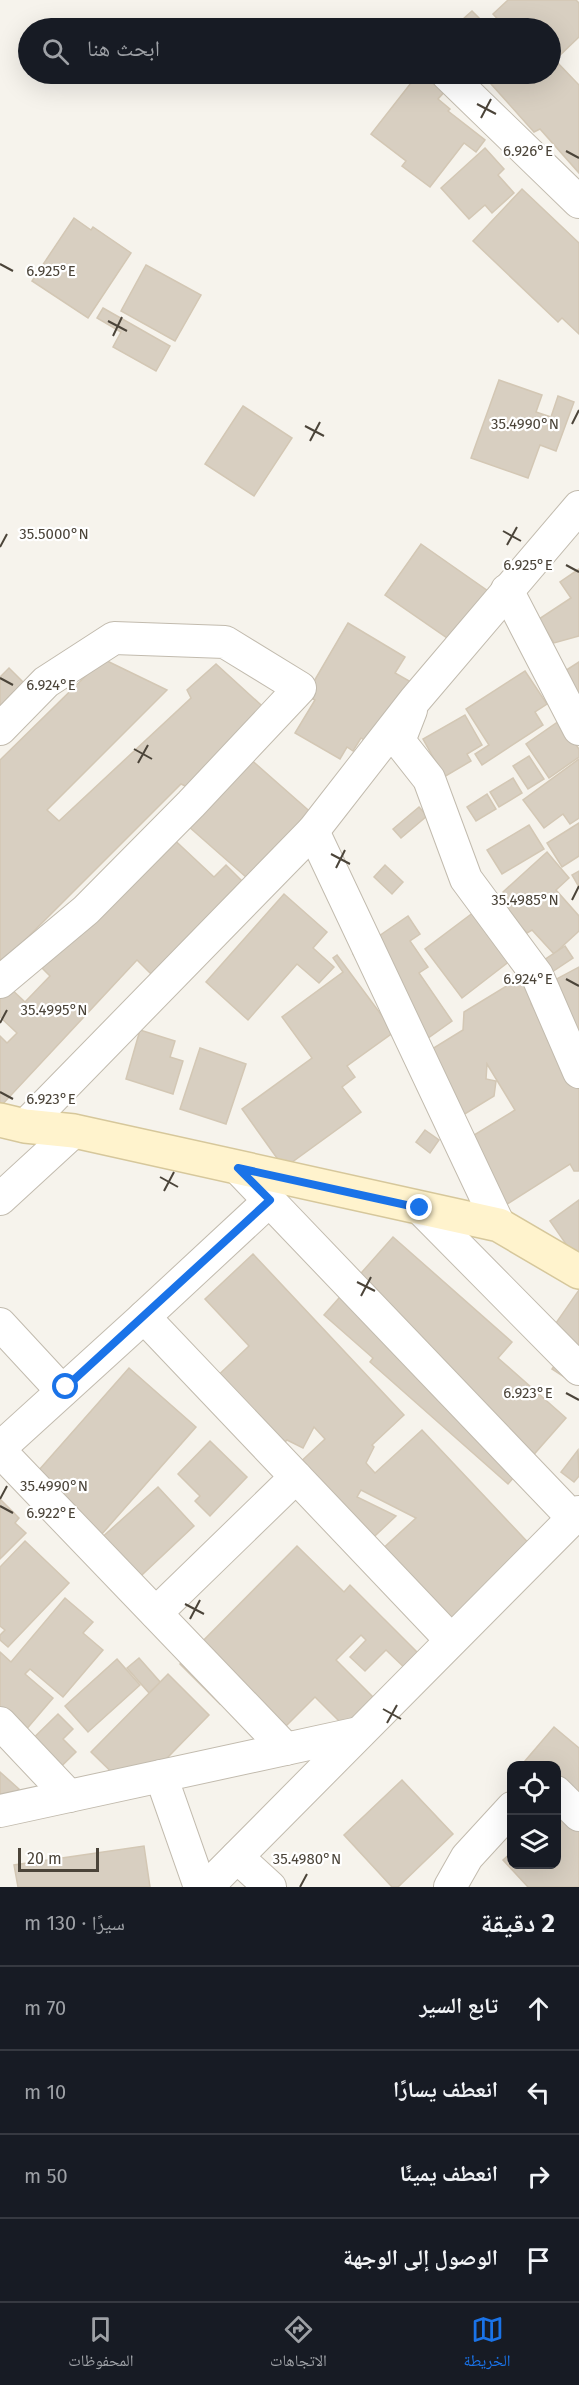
<!DOCTYPE html>
<html lang="ar">
<meta charset="utf-8">
<style>
:root{--surface:#171b24;--page:#20242c;--text:#f1f3f6;--muted:#9ea1a6;--line:#363941;--accent:#1a73e8}
body{margin:0;font-family:"Fira Sans","Noto Naskh Arabic",sans-serif;background:var(--page);color:var(--text);direction:rtl}
.controls{position:absolute;right:18px;bottom:18px;display:grid;overflow:hidden;border-radius:12px;box-shadow:0 6px 24px #0002}
.controls button{width:54px;height:54px;display:grid;place-items:center;padding:0;border:0;border-bottom:2px solid var(--line);background:var(--surface);color:var(--text);font:30px sans-serif}
.scale{position:absolute;left:18px;bottom:15px;width:81px;box-sizing:border-box;padding-left:6px;border:3px solid #4b4439;border-top:0;font-size:16px;line-height:21px;white-space:nowrap;color:#4b4439;-webkit-text-stroke:4px #fff;paint-order:stroke}
.stop{position:absolute;width:18px;height:18px;margin:-14px;border:4px solid #1a73e8;border-radius:50%;background:#fff}
.stop.end{background:#1a73e8;border-color:#fff;box-shadow:0 2px 6px #0008}
.list{margin:0;padding:0;list-style:none}
h2{display:flex;justify-content:space-between;align-items:center;height:78px;margin:0;padding:0 24px;font-size:26px}
h2 small{font-size:20px;font-weight:400;color:var(--muted)}
.list li{display:grid;grid-template-columns:39px 1fr auto;gap:18px;align-items:center;box-sizing:border-box;height:84px;padding:0 24px;border-top:2px solid var(--line)}
.list b{display:block;font-size:22px;white-space:nowrap}
.list em{font-size:20px;font-style:normal;color:var(--muted)}
.icon{flex:none;width:33px;height:33px;fill:none;stroke:currentColor;stroke-width:2;stroke-linecap:round;stroke-linejoin:round}
.map{position:relative;flex:none;width:579px;height:1887px;overflow:hidden;direction:ltr}
.search{position:absolute;background:var(--surface);box-shadow:0 6px 24px #0002;left:18px;right:18px;top:18px;height:66px;display:flex;align-items:center;gap:15px;box-sizing:border-box;padding:0 21px;border-radius:33px;color:var(--muted);font-size:22px}
.sheet{height:414px;background:var(--surface)}
nav{display:flex;justify-content:space-around;align-items:center;box-sizing:border-box;height:84px;border-top:2px solid var(--line);background:var(--surface);font-size:16px;color:var(--muted)}
nav a{display:grid;justify-items:center;gap:3px}
nav .on{color:var(--accent)}
.map>svg:first-child{display:block}
</style>
<div class="map">
<svg width="579" height="1887" viewBox="0 0 579 1887">
<rect width="100%" height="100%" fill="#f6f3ec"/>
<g fill="#d8cfc1" stroke="#d3c7b4" stroke-width="1.5">
<path d="M508,0H576L579,3V37L555,60L579,85V173L540,129L534,132L482,74L477,78L472,74H550V28H502L504,26L493,14Z"/>
<path d="M472,11L489,28H453Z"/>
<path d="M418,74H424L446,90L438,99L450,109L448,111L485,140L476,152L464,143L430,187L402,166L406,161L371,134Z"/>
<path d="M485,148L504,169L498,175L514,193L492,213L485,205L469,219L441,188Z"/>
<path d="M522,189L579,243V334L562,318L558,322L473,241Z"/>
<path d="M74,218L91,230L93,227L131,253L88,318L32,281Z"/>
<path d="M146,265L201,295L175,341L121,311Z"/>
<path d="M103,308L170,346L156,371L113,347L121,332L97,318Z"/>
<path d="M499,380L542,395L536,412L551,417L558,396L574,402L556,451L540,445L528,478L471,458Z"/>
<path d="M243,406L292,438L254,496L205,464Z"/>
<path d="M421,544L508,605L453,642L385,595Z"/>
<path d="M579,569V636L554,643L539,619L571,598L560,582Z"/>
<path d="M348,623L405,657L395,673L411,682L373,746L361,738L353,751L347,747L340,759L295,733L315,700L306,695Z"/>
<path d="M103,659L167,690L47,810L59,821L191,698L187,690L216,664L272,715L196,791L181,784L0,965V760Z"/>
<path d="M579,662V709L557,676Z"/>
<path d="M9,668L29,688L0,718V677Z"/>
<path d="M525,671L547,704L535,712L543,725L482,765L475,754L489,745L466,709Z"/>
<path d="M465,715L482,745L467,754L471,761L444,777L423,739Z"/>
<path d="M559,721L579,749V757L549,778L526,744Z"/>
<path d="M529,756L544,779L528,789L513,766Z"/>
<path d="M248,757L315,816L255,885L188,826Z"/>
<path d="M579,759V818L570,824L563,814L544,828L523,800Z"/>
<path d="M513,778L522,793L499,807L490,792Z"/>
<path d="M487,794L496,809L476,821L467,807Z"/>
<path d="M419,807L427,816L401,838L393,829Z"/>
<path d="M579,823V856L562,867L547,843Z"/>
<path d="M529,825L544,849L502,874L487,850Z"/>
<path d="M166,832L214,877L226,865L244,883L155,978L137,960L0,1107V1036L7,1043L17,1033L0,1017V994L8,986L25,1002L50,976L40,966Z"/>
<path d="M547,852L569,878L556,890L579,916V931L554,954L532,930L527,933L498,901L506,895L503,892Z"/>
<path d="M385,865L403,882L392,894L374,877Z"/>
<path d="M579,871V887L572,875Z"/>
<path d="M284,894L327,932L313,948L334,967L319,983L297,964L248,1020L206,982Z"/>
<path d="M478,909L515,957L462,998L425,949Z"/>
<path d="M408,916L420,934L410,941L428,967L419,973L452,1021L417,1046L353,954Z"/>
<path d="M565,946L573,958L552,972L544,960Z"/>
<path d="M337,955L394,1032L347,1066L355,1077L342,1087L361,1112L284,1168L242,1109L312,1058L282,1017L343,972L333,958Z"/>
<path d="M579,967V1040L549,983Z"/>
<path d="M523,976L532,991L531,1004L579,1079V1171H574L570,1164L501,1208L461,1143L515,1110L487,1064L486,1079L496,1081L494,1096L442,1128L406,1065L463,1030L464,1012Z"/>
<path d="M140,1030L175,1041L170,1057L183,1061L173,1094L126,1079Z"/>
<path d="M200,1048L246,1064L226,1124L180,1109Z"/>
<path d="M425,1130L439,1140L430,1153L416,1142Z"/>
<path d="M579,1200V1263L550,1221Z"/>
<path d="M393,1237L512,1342L498,1358L566,1418L508,1484L370,1362L373,1358L324,1315Z"/>
<path d="M253,1254L404,1415L372,1445L374,1447L366,1463L375,1473L422,1430L537,1552L440,1649L366,1564L416,1518L361,1490L357,1497L396,1516L359,1551L279,1482L325,1439L314,1427L303,1448L287,1440L274,1453L209,1384L249,1346L205,1299Z"/>
<path d="M579,1290V1379L575,1384L552,1369L559,1359L540,1346Z"/>
<path d="M129,1368L196,1427L87,1551L31,1479Z"/>
<path d="M210,1441L247,1477L210,1516L195,1501L200,1496L178,1474Z"/>
<path d="M578,1450L579,1476L574,1482L561,1472Z"/>
<path d="M158,1487L194,1526L126,1590L89,1549Z"/>
<path d="M0,1499L19,1518L15,1523L26,1533L0,1559Z"/>
<path d="M25,1541L69,1583L8,1647L0,1640V1635L5,1630L0,1626V1567Z"/>
<path d="M297,1546L344,1592L350,1585L424,1659L410,1673L386,1650L365,1671L350,1657L366,1640L361,1635L336,1660L379,1703L350,1732L315,1697L274,1738L230,1694L220,1704L180,1664Z"/>
<path d="M65,1598L93,1622L83,1633L103,1650L63,1697L30,1669L25,1674L53,1698L7,1752L0,1746V1652L11,1662Z"/>
<path d="M139,1658L161,1683L149,1693L127,1668Z"/>
<path d="M117,1659L140,1685L88,1732L65,1706Z"/>
<path d="M168,1674L209,1715L133,1793L91,1752Z"/>
<path d="M58,1714L73,1729L63,1739L76,1752L40,1787L13,1758Z"/>
<path d="M554,1727L579,1748V1807L556,1787V1766H531L525,1761Z"/>
<path d="M0,1772L19,1789L0,1810Z"/>
<path d="M402,1780L453,1834L398,1887H392L344,1835Z"/>
<path d="M556,1809L579,1824V1887H528L503,1860L512,1852V1864H556Z"/>
<path d="M144,1846L150,1887H18L14,1865Z"/>
</g>
<g fill="none" stroke-linecap="round" stroke-linejoin="round">
<g stroke="#c2bbae" stroke-width="34">
<g id="street">
<path d="M447,74L579,202"/>
<path d="M507,590L579,729"/>
<path d="M411,710L399,741L429,779L466,879L537,975L579,1072"/>
<path d="M0,729L46,682L114,638L225,642L300,688L191,804L86,910L0,982"/>
<path d="M313,831L499,1225"/>
<path d="M25,1126L313,831L415,700L579,507"/>
<path d="M238,1168L573,1518"/>
<path d="M0,1199L74,1131"/>
<path d="M420,1208L579,1369"/>
<path d="M144,1317L270,1200"/>
<path d="M0,1324L62,1391"/>
<path d="M0,1448L144,1317L451,1640"/>
<path d="M0,1451L286,1749"/>
<path d="M156,1613L296,1477"/>
<path d="M0,1723L69,1796"/>
<path d="M161,1776L200,1887"/>
<path d="M556,1792L579,1815"/>
<path d="M0,1811L359,1733"/>
<path d="M237,1857L270,1887"/>
<path d="M207,1887L579,1512"/>
<path d="M450,1887L467,1857L512,1808"/>
</g>
</g>
<g stroke="#d6c79b" stroke-width="36">
<path id="secondary" d="M0,1120L25,1126L74,1131L499,1225L579,1272"/>
</g>
<use href="#street" stroke="#fff" stroke-width="32"/>
<use href="#secondary" stroke="#fff3cd" stroke-width="33"/>
</g>
<g fill="none" stroke-linecap="round" stroke-linejoin="round">
<path stroke="#1a73e8" stroke-width="8" d="M66,1387L270,1200L238,1168L420,1208"/>
</g>
<path fill="none" stroke="#4b4439" stroke-width="2" d="M477,104L496,114M481,118L491,99M566,151L579,158M0,264L13,271M108,321L127,331M113,336L122,317M572,424L579,410M305,426L324,436M310,441L320,422M503,531L521,541M507,545L517,527M0,547L7,534M566,565L579,572M0,678L13,685M134,749L152,759M138,763L148,745M331,854L350,864M336,868L345,850M572,900L579,886M566,979L579,986M0,1023L7,1010M0,1092L13,1099M160,1177L178,1187M164,1191L174,1172M357,1282L375,1291M361,1296L371,1277M566,1393L579,1400M0,1499L7,1486M0,1506L13,1513M185,1604L204,1614M190,1619L200,1600M383,1709L401,1719M387,1723L397,1705M300,1887L307,1874"/>
<g font-size="15" text-anchor="middle" fill="#4b4439" stroke="#fff" stroke-width="4.5" stroke-linejoin="round" paint-order="stroke">
<text x="528" y="156">6.926°E</text>
<text x="51" y="276">6.925°E</text>
<text x="525" y="429">35.4990°N</text>
<text x="54" y="539">35.5000°N</text>
<text x="528" y="570">6.925°E</text>
<text x="51" y="690">6.924°E</text>
<text x="525" y="905">35.4985°N</text>
<text x="528" y="984">6.924°E</text>
<text x="54" y="1015">35.4995°N</text>
<text x="51" y="1104">6.923°E</text>
<text x="528" y="1398">6.923°E</text>
<text x="54" y="1491">35.4990°N</text>
<text x="51" y="1518">6.922°E</text>
<text x="307" y="1864">35.4980°N</text>
</g>
</svg>
<div class="controls">
<button><svg class="icon" aria-label="locate" viewBox="0 0 24 24"><circle cx="12" cy="12" r="6"/><path d="M12 2v4M12 18v4M2 12h4M18 12h4"/></svg></button>
<button><svg class="icon" aria-label="layers" viewBox="0 0 24 24"><path d="M12 4l9 5-9 5-9-5zM3 14l9 5 9-5"/></svg></button>
</div>
<div class="scale">20 m</div>
<div class="stop" style="left:66px;top:1387px"></div>
<div class="stop end" style="left:420px;top:1208px"></div>
<div class="search"><svg class="icon" aria-label="search" viewBox="0 0 24 24"><circle cx="10" cy="10" r="6"/><path d="M15 15l6 6"/></svg>ابحث هنا</div>
</div>
<section class="sheet">
<h2>2 دقيقة<small>سيرًا · 130 m</small></h2>
<ul class="list">
<li><svg class="icon" aria-label="ahead" viewBox="0 0 24 24"><path d="M12 20V5M6 11l6-6 6 6"/></svg><div><b>تابع السير</b></div><em>70 m</em></li>
<li><svg class="icon" aria-label="left" viewBox="0 0 24 24"><path d="M17 20v-9H6M10 6l-5 5 5 5"/></svg><div><b>انعطف يسارًا</b></div><em>10 m</em></li>
<li><svg class="icon" aria-label="right" viewBox="0 0 24 24"><path d="M7 20v-9h11M14 6l5 5-5 5"/></svg><div><b>انعطف يمينًا</b></div><em>50 m</em></li>
<li><svg class="icon" aria-label="arrive" viewBox="0 0 24 24"><path d="M6 21V4h12l-3 4 3 4H6"/></svg><div><b>الوصول إلى الوجهة</b></div></li>
</ul>
</section>
<nav>
<a class="on"><svg class="icon" aria-label="map" viewBox="0 0 24 24"><path d="M3 6l6-2 6 2 6-2v14l-6 2-6-2-6 2zM9 4v14M15 6v14"/></svg>الخريطة</a>
<a><svg class="icon" aria-label="directions" viewBox="0 0 24 24"><path d="M12 3l9 9-9 9-9-9zM9 14v-3h6M13 9l2 2-2 2"/></svg>الاتجاهات</a>
<a><svg class="icon" aria-label="saved" viewBox="0 0 24 24"><path d="M7 4h10v16l-5-4-5 4z"/></svg>المحفوظات</a>
</nav>
